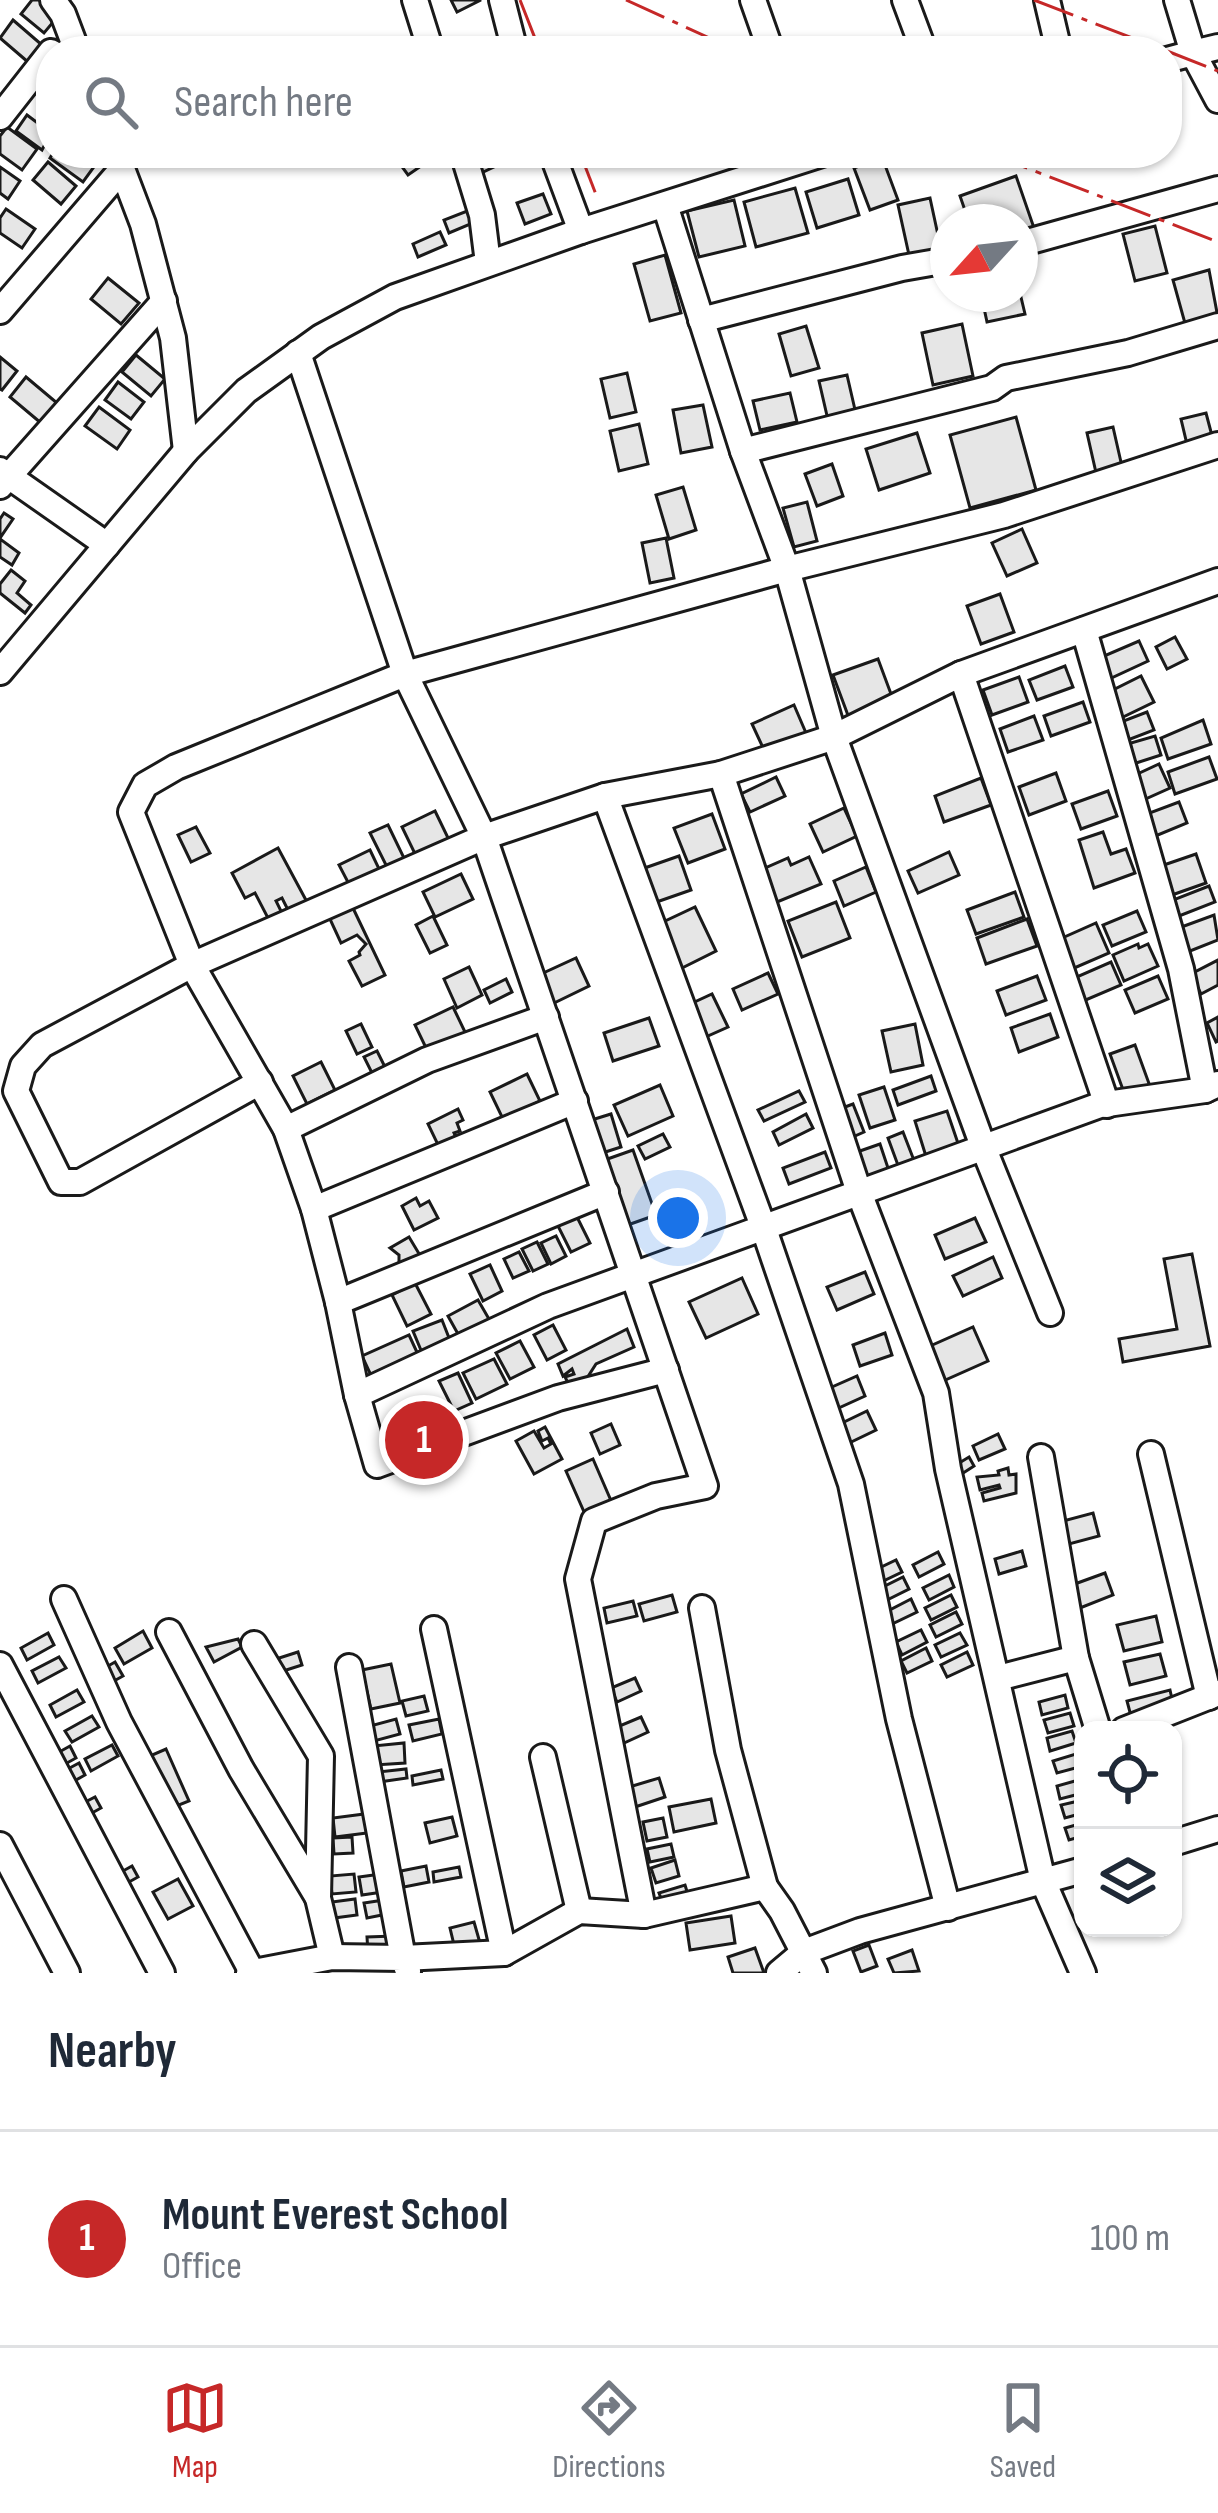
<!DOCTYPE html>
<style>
:root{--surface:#fff;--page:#f2f2f3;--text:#1f2937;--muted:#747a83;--line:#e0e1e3;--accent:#c62828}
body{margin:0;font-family:"Sofia Sans Condensed",sans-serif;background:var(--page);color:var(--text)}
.controls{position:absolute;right:36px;bottom:36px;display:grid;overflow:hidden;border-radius:24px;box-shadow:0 3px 9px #0004}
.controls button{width:108px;height:108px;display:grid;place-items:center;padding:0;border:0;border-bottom:3px solid var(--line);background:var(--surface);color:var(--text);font:60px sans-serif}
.compass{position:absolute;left:930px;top:204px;width:108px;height:108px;border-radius:50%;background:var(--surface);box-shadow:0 3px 9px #0004;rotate:243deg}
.you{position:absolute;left:678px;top:1218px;width:42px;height:42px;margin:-30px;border:9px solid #fff;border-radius:50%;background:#1a73e8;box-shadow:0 0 0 18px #1a73e833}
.badge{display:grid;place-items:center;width:78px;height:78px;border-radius:50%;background:var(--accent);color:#fff;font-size:39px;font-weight:700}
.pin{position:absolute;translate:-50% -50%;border:6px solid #fff;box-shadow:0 3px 12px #0006}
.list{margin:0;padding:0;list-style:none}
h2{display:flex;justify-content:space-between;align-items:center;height:156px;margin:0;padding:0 48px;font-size:51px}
h2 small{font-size:39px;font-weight:400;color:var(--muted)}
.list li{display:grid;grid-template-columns:78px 1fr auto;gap:36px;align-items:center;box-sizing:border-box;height:216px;padding:0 48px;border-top:3px solid var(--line)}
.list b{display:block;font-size:45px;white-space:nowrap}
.list p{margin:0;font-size:39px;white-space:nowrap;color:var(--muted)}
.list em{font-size:39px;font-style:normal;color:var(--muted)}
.icon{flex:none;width:66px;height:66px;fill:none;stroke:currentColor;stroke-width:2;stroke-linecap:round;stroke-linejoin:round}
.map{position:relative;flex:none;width:1218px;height:1973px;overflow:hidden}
.search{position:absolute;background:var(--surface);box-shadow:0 3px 9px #0004;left:36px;right:36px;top:36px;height:132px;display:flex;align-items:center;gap:30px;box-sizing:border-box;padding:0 42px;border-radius:48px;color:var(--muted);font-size:45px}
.sheet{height:372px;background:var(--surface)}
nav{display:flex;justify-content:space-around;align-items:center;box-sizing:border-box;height:168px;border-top:3px solid var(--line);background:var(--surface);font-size:33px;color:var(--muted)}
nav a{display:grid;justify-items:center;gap:6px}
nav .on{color:var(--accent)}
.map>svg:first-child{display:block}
</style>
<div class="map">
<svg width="1218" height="1973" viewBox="0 0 1218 1973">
<rect width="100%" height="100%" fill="#fff"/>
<g fill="#e6e6e6" stroke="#1a1a1a" stroke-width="3">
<path d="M32,0H41L59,15L44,33L21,14Z"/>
<path d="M451,0H481L457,12Z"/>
<path d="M13,20L42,45L28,62L0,38Z"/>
<path d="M49,78L51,79V105L37,94Z"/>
<path d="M27,115L51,133L42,150L16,131Z"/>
<path d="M7,127L37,149L22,170L0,154V136Z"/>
<path d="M53,153H104L83,182L50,158Z"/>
<path d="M392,153H440L408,175Z"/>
<path d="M494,153L500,164L479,174L473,162Z"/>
<path d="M505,153H534L509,163Z"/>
<path d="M882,157L898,200L870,210L854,168Z"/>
<path d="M48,162L76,186L61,204L33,180Z"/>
<path d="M0,167L20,181L8,199L0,193Z"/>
<path d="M1016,176L1034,228L1020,233V222H969L960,196Z"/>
<path d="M848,179L859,215L817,228L806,192Z"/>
<path d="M795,188L808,233L756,247L744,202Z"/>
<path d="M543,194L551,214L525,224L517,203Z"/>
<path d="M930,198L941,249L909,255L898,205Z"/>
<path d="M734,200L745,246L699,257L687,211Z"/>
<path d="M475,208L480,220L449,233L444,220Z"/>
<path d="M6,209L35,229L22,248L0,233V218Z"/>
<path d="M1155,226L1167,273L1135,281L1123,234Z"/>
<path d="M440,232L446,245L418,257L413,244Z"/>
<path d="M665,255L681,313L650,321L634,264Z"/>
<path d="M1209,270L1218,318L1186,327L1173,280Z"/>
<path d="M108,278L139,303L121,324L91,299Z"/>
<path d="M1020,293L1025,314L987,322L981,294Z"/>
<path d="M962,324L973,376L933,385L922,333Z"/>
<path d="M806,326L819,368L791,376L779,334Z"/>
<path d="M136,355L165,379L151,396L122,372Z"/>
<path d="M0,357L17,371L2,390L0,389Z"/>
<path d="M627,373L636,412L610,418L601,379Z"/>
<path d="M847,375L856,414L828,420L819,381Z"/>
<path d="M26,377L57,403L41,423L10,397Z"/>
<path d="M118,382L144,402L131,419L105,400Z"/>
<path d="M790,393L797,422L760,430L753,401Z"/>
<path d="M703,405L712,447L681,453L673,410Z"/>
<path d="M99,407L130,430L117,449L85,426Z"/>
<path d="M1206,413L1216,451L1190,457L1181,419Z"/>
<path d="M1016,417L1036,490L970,508L950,435Z"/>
<path d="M639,424L648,464L619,471L610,431Z"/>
<path d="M1113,427L1123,471L1097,477L1087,433Z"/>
<path d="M917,433L930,473L879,490L866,449Z"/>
<path d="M832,464L843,496L817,506L805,474Z"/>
<path d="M683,487L696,530L669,539L656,495Z"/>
<path d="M807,502L817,541L794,547L783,508Z"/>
<path d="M4,513L13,519L0,538V519Z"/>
<path d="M1022,529L1037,563L1007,576L992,543Z"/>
<path d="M666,538L674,578L650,583L642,543Z"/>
<path d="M0,539L19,553L12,565L0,557Z"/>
<path d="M11,570L25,581L17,593L31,605L25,613L0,593V584Z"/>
<path d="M1000,594L1014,632L981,644L967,606Z"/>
<path d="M1175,637L1187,659L1167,669L1156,647Z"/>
<path d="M1139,641L1148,661L1107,680L1097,659Z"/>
<path d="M878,659L894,702L849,718L833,675Z"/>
<path d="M1065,666L1073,687L1037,700L1029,680Z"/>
<path d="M1141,676L1154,702L1121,718L1109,692Z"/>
<path d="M1019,677L1028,702L992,715L983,690Z"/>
<path d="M1083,702L1090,722L1051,736L1044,716Z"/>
<path d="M794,705L806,733L765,752L752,724Z"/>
<path d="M1147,712L1154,730L1120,743L1113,725Z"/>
<path d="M1034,716L1043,740L1008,752L1000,729Z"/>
<path d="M1203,720L1211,744L1168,759L1161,738Z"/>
<path d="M1155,736L1161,755L1130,765L1124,745Z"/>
<path d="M1209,757L1217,779L1175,794L1168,772Z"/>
<path d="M1159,764L1170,788L1141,801L1131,777Z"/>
<path d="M1056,773L1066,801L1029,815L1019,787Z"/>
<path d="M776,777L785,796L750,812L741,794Z"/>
<path d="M981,778L991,805L944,822L935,796Z"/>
<path d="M1108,791L1117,816L1081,829L1072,804Z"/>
<path d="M1179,802L1187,823L1153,837L1144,815Z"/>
<path d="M844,808L857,836L823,852L810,824Z"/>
<path d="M435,811L451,844L418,860L402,827Z"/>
<path d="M712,814L725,849L688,863L674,828Z"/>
<path d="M388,825L404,858L387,867L370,833Z"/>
<path d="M196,827L210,853L191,862L178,835Z"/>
<path d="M1103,832L1111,854L1126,849L1135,873L1094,888L1079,840Z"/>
<path d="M278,848L307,902L289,912L282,898L276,901L282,913L269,920L255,893L245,898L232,873Z"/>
<path d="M370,850L381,873L351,888L339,865Z"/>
<path d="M949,852L959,875L918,893L908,871Z"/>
<path d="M1196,854L1206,883L1169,896L1158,867Z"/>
<path d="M679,856L691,890L648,905L636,871Z"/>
<path d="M809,857L821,884L777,902L763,869L788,858L791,865Z"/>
<path d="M866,867L876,892L844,906L834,881Z"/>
<path d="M461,874L473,899L435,917L423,892Z"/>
<path d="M1209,886L1215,902L1179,916L1173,900Z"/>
<path d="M1015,892L1024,917L976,934L967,910Z"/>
<path d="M836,902L850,938L802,957L788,921Z"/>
<path d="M352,906L385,975L362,986L349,961L360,955L359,952L366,944L357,935L341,943L329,917Z"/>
<path d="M695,907L716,951L682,968L661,923Z"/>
<path d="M1137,911L1146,932L1112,946L1103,925Z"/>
<path d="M1214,915L1218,940L1185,953L1176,929Z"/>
<path d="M433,916L447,945L430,953L416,925Z"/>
<path d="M1027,919L1037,946L986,964L977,938Z"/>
<path d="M1096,923L1109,953L1072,969L1060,939Z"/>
<path d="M1138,944L1139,948L1148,944L1158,966L1124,981L1113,955Z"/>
<path d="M576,958L589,986L552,1004L539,975Z"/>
<path d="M1218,960V985L1201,994L1191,974Z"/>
<path d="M1111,962L1121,985L1081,1002L1072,979Z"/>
<path d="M469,967L482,995L457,1008L444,979Z"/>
<path d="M768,973L778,994L742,1010L733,989Z"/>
<path d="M1037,976L1046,1000L1006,1015L997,991Z"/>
<path d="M1158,976L1168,999L1135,1013L1125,990Z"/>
<path d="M506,979L512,992L490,1003L484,990Z"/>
<path d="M712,994L728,1027L701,1039L686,1006Z"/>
<path d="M453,1007L466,1034L428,1052L415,1025Z"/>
<path d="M1050,1014L1058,1037L1019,1052L1011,1028Z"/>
<path d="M1218,1017V1041L1216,1042L1207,1023Z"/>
<path d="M649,1018L659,1046L613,1061L604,1033Z"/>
<path d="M361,1024L372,1047L357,1054L346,1031Z"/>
<path d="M915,1024L923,1065L891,1072L882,1031Z"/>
<path d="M1135,1045L1151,1089L1126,1098L1110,1054Z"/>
<path d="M377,1051L389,1075L376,1081L364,1057Z"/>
<path d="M321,1062L335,1090L307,1104L293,1076Z"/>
<path d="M527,1074L540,1101L503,1119L490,1092Z"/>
<path d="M931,1076L936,1091L898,1105L893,1090Z"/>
<path d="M660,1085L673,1116L628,1136L614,1105Z"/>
<path d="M884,1087L895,1120L870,1128L859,1095Z"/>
<path d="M799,1091L805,1102L764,1121L758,1110Z"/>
<path d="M853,1104L864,1132L848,1139L837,1110Z"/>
<path d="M458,1109L463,1120L457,1123L460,1131L454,1133L457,1140L440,1149L428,1124Z"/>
<path d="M947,1111L962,1155L929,1166L915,1121Z"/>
<path d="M611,1114L621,1147L596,1155L585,1122Z"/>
<path d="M806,1114L813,1128L779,1145L773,1132Z"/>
<path d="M903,1132L915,1163L899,1168L888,1138Z"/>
<path d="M663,1134L670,1147L645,1159L638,1146Z"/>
<path d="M880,1144L891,1177L868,1185L857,1152Z"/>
<path d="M633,1150L656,1215L622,1227L599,1162Z"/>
<path d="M825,1152L831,1168L789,1184L783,1168Z"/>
<path d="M416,1198L420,1206L429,1201L438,1218L414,1230L402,1206Z"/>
<path d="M693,1210L703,1244L680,1252L670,1218Z"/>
<path d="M577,1217L590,1243L571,1252L558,1226Z"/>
<path d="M975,1218L986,1242L945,1259L935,1235Z"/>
<path d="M556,1236L566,1256L551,1264L541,1243Z"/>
<path d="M409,1237L424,1262L399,1265V1255L390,1248Z"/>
<path d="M537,1242L548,1264L533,1271L522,1249Z"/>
<path d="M519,1252L529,1271L513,1278L504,1259Z"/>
<path d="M1192,1254L1210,1346L1123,1362L1119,1339L1177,1329L1164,1259Z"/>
<path d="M993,1257L1002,1278L963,1296L953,1276Z"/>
<path d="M490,1265L502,1291L483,1301L470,1274Z"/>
<path d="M865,1272L874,1294L837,1310L827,1287Z"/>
<path d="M742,1278L758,1314L706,1338L689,1302Z"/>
<path d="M415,1283L431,1314L407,1326L392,1295Z"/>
<path d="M478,1300L493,1326L463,1343L448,1316Z"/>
<path d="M442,1320L451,1343L423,1355L413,1331Z"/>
<path d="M553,1325L566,1350L547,1360L534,1335Z"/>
<path d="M973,1327L988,1361L943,1381L928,1347Z"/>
<path d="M627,1329L634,1347L596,1364L587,1378L570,1387L565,1377L574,1374L572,1369L563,1376L558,1364Z"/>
<path d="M885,1333L892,1355L860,1366L853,1345Z"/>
<path d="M409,1335L422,1363L375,1384L362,1356Z"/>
<path d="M520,1341L534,1367L510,1379L496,1353Z"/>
<path d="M494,1359L507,1384L476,1399L463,1373Z"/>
<path d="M458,1373L472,1403L454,1411L439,1381Z"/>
<path d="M857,1376L865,1396L832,1411L823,1391Z"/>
<path d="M867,1411L876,1430L847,1444L838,1425Z"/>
<path d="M611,1424L620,1445L600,1454L591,1433Z"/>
<path d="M545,1427L562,1459L534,1474L516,1441L534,1431L544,1448L551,1444L548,1438L542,1441L538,1431Z"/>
<path d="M998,1434L1005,1449L979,1460L973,1446Z"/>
<path d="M969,1457L974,1466L957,1477L951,1468Z"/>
<path d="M593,1459L612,1503L585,1514L566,1471Z"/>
<path d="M1008,1468L1009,1475L1016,1474V1493L984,1501L982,1493L1000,1488L999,1485L980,1490L977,1477L999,1475L998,1471Z"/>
<path d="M1093,1513L1099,1536L1069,1544L1063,1521Z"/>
<path d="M1022,1551L1026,1566L999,1574L995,1559Z"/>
<path d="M938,1552L944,1564L919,1577L913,1565Z"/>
<path d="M896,1560L902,1572L877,1584L871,1572Z"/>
<path d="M1105,1573L1113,1595L1080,1608L1072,1585Z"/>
<path d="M949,1575L954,1587L929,1600L923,1588Z"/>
<path d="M903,1577L909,1589L883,1602L877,1590Z"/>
<path d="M672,1595L677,1612L644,1621L639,1604Z"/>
<path d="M951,1595L957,1607L931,1620L925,1608Z"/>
<path d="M911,1599L917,1612L892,1624L886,1612Z"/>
<path d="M633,1601L637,1616L607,1623L604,1608Z"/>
<path d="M956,1612L962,1624L936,1637L930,1625Z"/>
<path d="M1156,1616L1162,1642L1124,1651L1117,1625Z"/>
<path d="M921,1630L927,1642L902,1655L896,1642Z"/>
<path d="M143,1631L152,1648L124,1664L115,1648Z"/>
<path d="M48,1633L54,1645L27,1660L21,1648Z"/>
<path d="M960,1633L967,1645L941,1657L935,1645Z"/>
<path d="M238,1639L242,1647L214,1662L206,1647Z"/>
<path d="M926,1648L932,1661L907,1673L901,1661Z"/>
<path d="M298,1652L302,1665L280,1672L276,1659Z"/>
<path d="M967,1652L973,1665L947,1677L941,1665Z"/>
<path d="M1160,1654L1166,1676L1130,1685L1124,1662Z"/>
<path d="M59,1657L66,1668L38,1683L32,1671Z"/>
<path d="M115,1662L123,1676L96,1691L89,1677Z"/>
<path d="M391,1664L400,1703L371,1709L362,1670Z"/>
<path d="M635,1678L641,1691L617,1702L611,1688Z"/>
<path d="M77,1690L84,1702L56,1717L50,1705Z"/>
<path d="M1170,1690L1174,1708L1132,1720L1127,1701Z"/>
<path d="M1065,1695L1068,1708L1042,1715L1039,1702Z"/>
<path d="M424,1696L428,1711L406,1716L402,1701Z"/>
<path d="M1070,1713L1074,1726L1048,1733L1044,1720Z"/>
<path d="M92,1716L99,1727L72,1742L65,1731Z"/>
<path d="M641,1717L648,1732L624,1743L617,1727Z"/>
<path d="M396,1719L400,1734L374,1741L370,1726Z"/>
<path d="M439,1719L442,1734L413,1741L409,1725Z"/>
<path d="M1072,1731L1076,1743L1050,1751L1047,1738Z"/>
<path d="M404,1743L405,1763L375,1765L373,1746Z"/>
<path d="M112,1745L118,1756L91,1771L85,1759Z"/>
<path d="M70,1746L76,1758L49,1773L43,1761Z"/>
<path d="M166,1749L189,1801L159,1813L136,1762Z"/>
<path d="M1079,1753L1083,1766L1057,1773L1053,1761Z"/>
<path d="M79,1763L85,1775L58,1790L51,1778Z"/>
<path d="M406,1769L407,1778L379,1782L378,1772Z"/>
<path d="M441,1770L443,1779L413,1785L412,1776Z"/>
<path d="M659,1778L665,1797L635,1807L629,1787Z"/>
<path d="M1082,1779L1083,1793L1060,1799L1057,1786Z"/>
<path d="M95,1797L101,1808L74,1823L68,1811Z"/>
<path d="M711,1799L716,1823L674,1832L669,1807Z"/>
<path d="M1083,1800V1813L1065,1818L1061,1805Z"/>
<path d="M372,1813L375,1832L335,1837L333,1818Z"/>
<path d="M452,1817L457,1836L430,1843L425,1823Z"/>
<path d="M663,1818L667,1837L647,1841L643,1822Z"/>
<path d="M1083,1823V1836L1069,1840L1065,1828Z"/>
<path d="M352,1837L353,1853L334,1854L333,1838Z"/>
<path d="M671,1844L674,1857L650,1862L647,1849Z"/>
<path d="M675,1860L679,1876L656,1883L651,1868Z"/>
<path d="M132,1866L138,1877L111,1892L105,1881Z"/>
<path d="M426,1866L429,1882L404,1887L401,1871Z"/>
<path d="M459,1867L461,1877L434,1882L433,1872Z"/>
<path d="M354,1874L356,1892L332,1894L330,1876Z"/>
<path d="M381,1874L383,1892L362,1895L359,1877Z"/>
<path d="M178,1879L193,1906L168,1919L153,1892Z"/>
<path d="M685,1885L689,1898L664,1906L659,1893Z"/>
<path d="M355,1899L357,1915L334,1918L332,1902Z"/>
<path d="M384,1900L387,1914L367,1918L364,1903Z"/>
<path d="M731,1916L735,1943L690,1950L686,1923Z"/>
<path d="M474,1922L480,1943L455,1949L450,1928Z"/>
<path d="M394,1936L395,1952L368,1953L367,1937Z"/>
<path d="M869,1945L877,1966L861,1972L853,1951Z"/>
<path d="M755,1948L764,1973H733L728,1957Z"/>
<path d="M912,1950L919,1971L894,1973L888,1959Z"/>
</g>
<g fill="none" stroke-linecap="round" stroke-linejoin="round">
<g stroke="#1a1a1a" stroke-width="30">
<g id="minor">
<path d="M53,0L63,14L77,51"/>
<path d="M415,0L431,51"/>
<path d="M502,0L515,51"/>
<path d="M753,0L771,51"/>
<path d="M905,0L924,51"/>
<path d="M1047,0L1059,51"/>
<path d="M1177,0L1193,53L1218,47"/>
<path d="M1167,60L1193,53L1218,100"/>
<path d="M0,117L51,52"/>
<path d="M116,153L143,224L173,338L186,451"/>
<path d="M463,153L482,215L488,263"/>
<path d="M552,153L581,231"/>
<path d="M665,205L743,451L787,569L834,737L984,1149L1050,1313"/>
<path d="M1020,244L1218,189"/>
<path d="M0,311L122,169"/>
<path d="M701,320L902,268L948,260"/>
<path d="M743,451L992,388L1006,378L1128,353L1218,326"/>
<path d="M0,470L107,545"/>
<path d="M0,486L164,301"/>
<path d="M1084,630L1181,969L1205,1090"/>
<path d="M0,672L186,451L246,391L321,337L395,297L581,231L825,153"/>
<path d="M961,674L1107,1105"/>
<path d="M721,774L860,1195L936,1393L948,1469L1043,1881L1083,1973"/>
<path d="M605,796L764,1229L851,1484L899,1719L948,1908"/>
<path d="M260,1082L80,1182H61L16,1091L23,1066L42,1045L192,965L484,837L405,674L298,353"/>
<path d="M286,1129L427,1060L546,1017"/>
<path d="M606,1192L338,1302L314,1209L286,1129L192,965L131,812L145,785L176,767L405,674L787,569L1004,515L1218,445"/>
<path d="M314,1209L575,1101"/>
<path d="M338,1302L357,1395L377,1465L558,1398L666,1370"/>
<path d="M357,1395L548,1306L1100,1105L1205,1090L1218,1084"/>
<path d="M1151,1454L1209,1697"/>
<path d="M1041,1457L1076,1658L1098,1730"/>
<path d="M64,1599L119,1722L252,1972"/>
<path d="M702,1608L728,1750L765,1887"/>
<path d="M434,1629L504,1953"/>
<path d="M169,1632L241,1769L317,1896"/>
<path d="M254,1644L321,1756L318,1898L332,1957"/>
<path d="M0,1665L162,1973"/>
<path d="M349,1667L403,1958L504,1953L579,1911L644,1915L765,1887L782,1911L814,1973"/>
<path d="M998,1678L1076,1658"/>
<path d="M1124,1730L1218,1693"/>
<path d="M543,1757L579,1911"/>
<path d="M1173,1843L1218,1829"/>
<path d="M0,1845L67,1973"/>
<path d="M644,1915L578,1579L594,1521L656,1496L705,1486L484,837L605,796L721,774L834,737L961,674L1218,581"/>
<path d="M249,1973L332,1957L403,1958L408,1971"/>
<path d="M779,1973L804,1952L860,1931L1083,1870"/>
</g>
</g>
<use href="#minor" stroke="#fff" stroke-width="24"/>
<g stroke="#c62828" stroke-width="3" stroke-dasharray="42 9 6 9" stroke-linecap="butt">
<path d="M520,0L540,51"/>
<path d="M626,0L738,51"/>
<path d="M1034,0L1166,51"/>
<path d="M1167,51L1218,71"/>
<path d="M580,153L597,197"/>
<path d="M988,153L1218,242"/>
</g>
</g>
</svg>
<div class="controls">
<button><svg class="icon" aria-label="locate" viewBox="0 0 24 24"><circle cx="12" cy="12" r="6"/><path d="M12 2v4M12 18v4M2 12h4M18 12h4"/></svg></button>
<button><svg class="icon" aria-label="layers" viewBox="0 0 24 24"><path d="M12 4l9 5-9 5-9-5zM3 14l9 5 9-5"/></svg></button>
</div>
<svg class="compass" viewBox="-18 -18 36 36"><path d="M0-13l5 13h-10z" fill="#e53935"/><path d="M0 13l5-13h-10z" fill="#747a83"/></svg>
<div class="you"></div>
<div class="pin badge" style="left:424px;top:1440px">1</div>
<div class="search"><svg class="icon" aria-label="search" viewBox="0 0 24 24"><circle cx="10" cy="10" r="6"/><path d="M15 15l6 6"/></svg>Search here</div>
</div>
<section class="sheet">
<h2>Nearby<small></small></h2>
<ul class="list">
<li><span class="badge">1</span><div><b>Mount Everest School</b><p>Office</p></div><em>100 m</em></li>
</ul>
</section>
<nav>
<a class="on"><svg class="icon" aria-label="map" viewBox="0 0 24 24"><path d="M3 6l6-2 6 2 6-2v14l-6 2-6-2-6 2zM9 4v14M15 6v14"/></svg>Map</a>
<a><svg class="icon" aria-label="directions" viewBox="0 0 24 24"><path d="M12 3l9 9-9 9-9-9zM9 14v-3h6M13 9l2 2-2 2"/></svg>Directions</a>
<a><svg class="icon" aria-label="saved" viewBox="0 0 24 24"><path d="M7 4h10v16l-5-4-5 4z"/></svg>Saved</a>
</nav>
